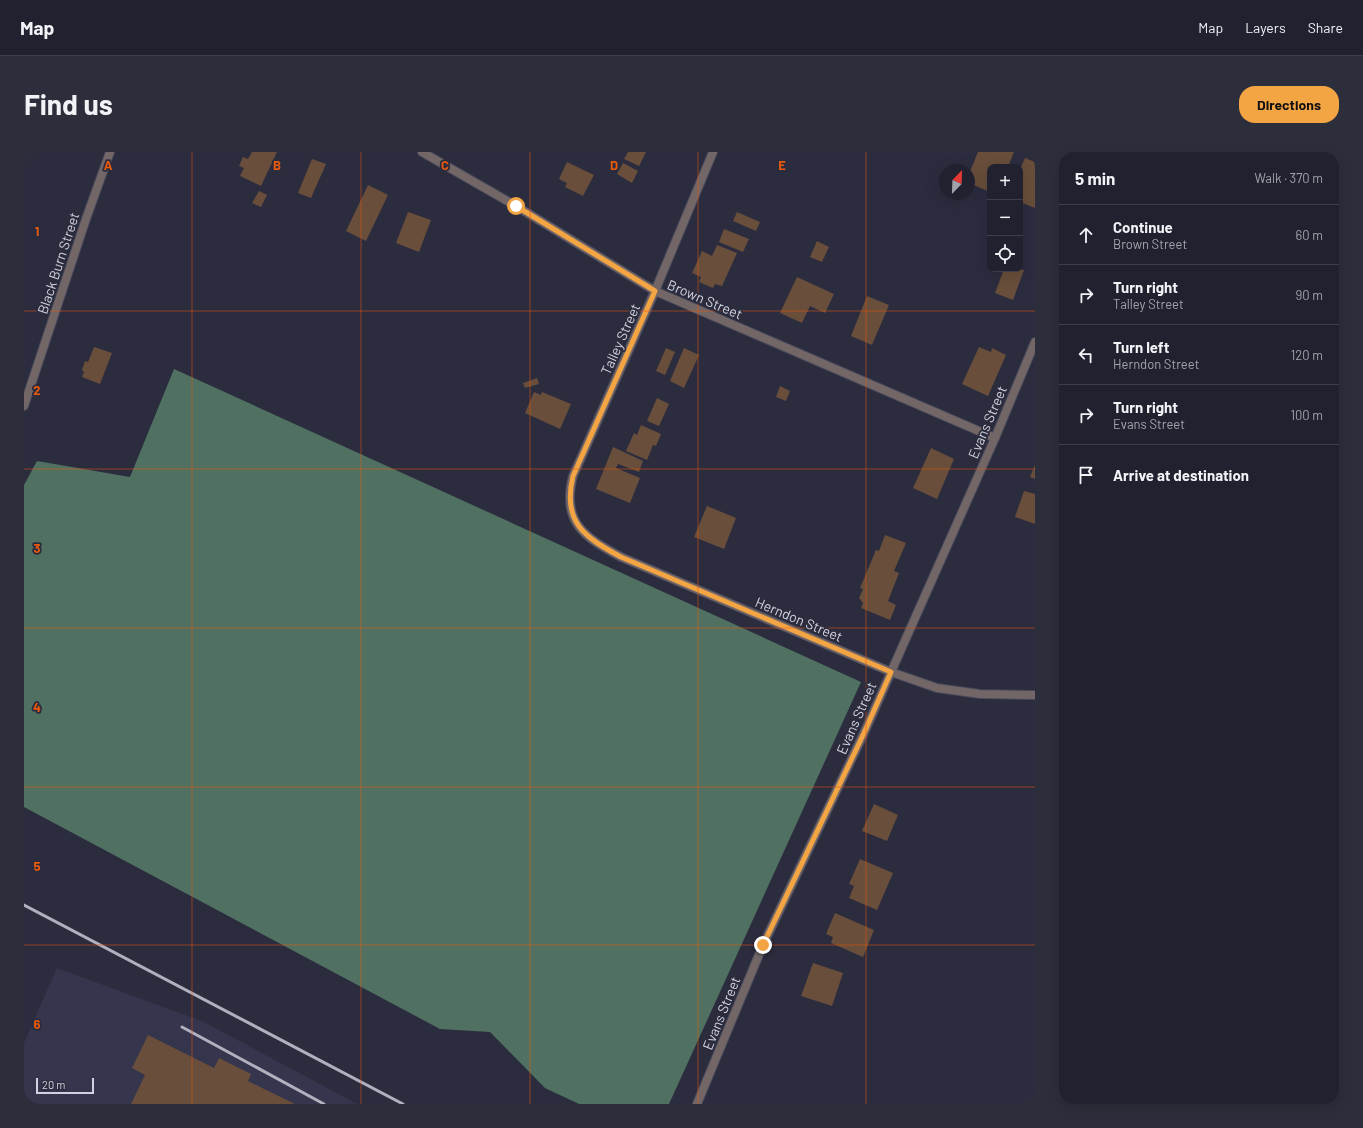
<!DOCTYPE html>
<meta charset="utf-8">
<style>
:root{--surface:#21212f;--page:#2d2e3b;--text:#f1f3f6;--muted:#a2a3aa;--line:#3e3e4b;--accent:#f3a443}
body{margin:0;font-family:Barlow,sans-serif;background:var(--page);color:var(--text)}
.controls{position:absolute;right:12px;top:12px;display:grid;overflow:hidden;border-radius:8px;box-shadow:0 4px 16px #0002}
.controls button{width:36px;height:36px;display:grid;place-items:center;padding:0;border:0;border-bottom:1px solid var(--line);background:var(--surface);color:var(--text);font:20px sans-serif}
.compass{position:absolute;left:915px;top:12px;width:36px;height:36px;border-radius:50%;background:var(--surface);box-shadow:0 4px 16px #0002;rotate:23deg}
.scale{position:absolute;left:12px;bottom:10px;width:58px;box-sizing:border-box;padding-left:4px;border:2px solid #d1d2df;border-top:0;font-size:11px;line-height:14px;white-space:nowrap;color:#d1d2df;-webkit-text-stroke:3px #2c2c3f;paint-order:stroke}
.stop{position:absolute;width:12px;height:12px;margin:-9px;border:3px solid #f3a443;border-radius:50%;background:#fff}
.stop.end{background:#f3a443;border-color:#fff;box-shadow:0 1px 4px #0008}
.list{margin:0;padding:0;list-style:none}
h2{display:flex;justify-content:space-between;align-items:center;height:52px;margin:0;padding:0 16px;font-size:17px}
h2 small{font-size:13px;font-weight:400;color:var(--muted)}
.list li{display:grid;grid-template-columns:26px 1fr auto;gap:12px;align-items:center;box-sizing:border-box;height:60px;padding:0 16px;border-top:1px solid var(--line)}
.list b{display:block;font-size:15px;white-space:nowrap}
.list p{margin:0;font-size:13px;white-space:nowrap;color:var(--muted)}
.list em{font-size:13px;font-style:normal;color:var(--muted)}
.icon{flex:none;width:22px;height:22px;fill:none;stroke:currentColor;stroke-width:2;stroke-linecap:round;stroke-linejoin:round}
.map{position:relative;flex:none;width:1011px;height:952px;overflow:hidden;border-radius:16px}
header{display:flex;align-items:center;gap:24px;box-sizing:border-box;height:56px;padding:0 20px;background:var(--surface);border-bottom:1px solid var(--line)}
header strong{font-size:19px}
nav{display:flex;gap:22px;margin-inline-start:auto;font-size:14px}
.intro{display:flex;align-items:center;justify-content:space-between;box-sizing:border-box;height:96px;padding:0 24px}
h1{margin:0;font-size:28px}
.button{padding:10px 18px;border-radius:16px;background:var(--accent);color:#111;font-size:14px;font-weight:700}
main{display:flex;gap:24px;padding:0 24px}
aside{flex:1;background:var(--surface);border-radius:16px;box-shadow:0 4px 16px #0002}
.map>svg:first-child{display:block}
</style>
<header>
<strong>Map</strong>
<nav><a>Map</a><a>Layers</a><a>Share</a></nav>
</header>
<div class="intro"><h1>Find us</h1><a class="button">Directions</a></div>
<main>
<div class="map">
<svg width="1011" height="952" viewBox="0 0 1011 952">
<rect width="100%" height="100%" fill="#2c2c3f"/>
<path fill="#35354e" d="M33,816L180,870L333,952H0V891Z"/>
<path fill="#507161" d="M150,217L837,530L645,952H555L521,936L466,880L416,877L0,655V333L13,309L106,325Z"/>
<g fill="#684e3b">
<path d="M228,0H253L237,34L216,24L220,16L215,14L219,5L224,7Z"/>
<path d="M604,0H622L615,14L600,7Z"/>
<path d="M954,0H990L984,15H966V40L945,31V22Z"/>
<path d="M1001,6L1011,10V56L996,50V17Z"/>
<path d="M288,7L302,12L287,46L274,41Z"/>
<path d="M543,10L570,23L559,44L541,35L543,31L535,27Z"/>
<path d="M599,11L614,19L608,31L593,22Z"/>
<path d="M344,33L364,43L342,89L322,79Z"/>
<path d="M235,39L243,43L237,55L228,51Z"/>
<path d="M384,60L407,68L395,100L372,91Z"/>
<path d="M713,60L736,70L732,79L709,69Z"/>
<path d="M700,77L725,87L719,100L695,90Z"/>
<path d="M793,89L805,95L798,110L786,105Z"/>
<path d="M693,93L713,101L698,134L691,132L689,136L675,130L677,125L668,121L678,99L688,104Z"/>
<path d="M980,117L1000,118L989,148L971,141Z"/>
<path d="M773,125L810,142L801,161L786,154L778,171L756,161Z"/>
<path d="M843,144L865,153L848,193L827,184Z"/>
<path d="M70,195L88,201L76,232L58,225L60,220L58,218L61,209L64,210Z"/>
<path d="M955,195L967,200L968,196L982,203L964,244L938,232Z"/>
<path d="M642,196L651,200L641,223L632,219Z"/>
<path d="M660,196L675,203L660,236L646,229Z"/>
<path d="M513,226L515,232L501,236L499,231Z"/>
<path d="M756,234L766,239L762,249L752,245Z"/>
<path d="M510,240L517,243L518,240L547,252L536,277L501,261Z"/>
<path d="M633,246L645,252L635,274L623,269Z"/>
<path d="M617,273L637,282L632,294L629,293L623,308L602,299L610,281L613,283Z"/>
<path d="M589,295L619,309L615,320L594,312L592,316L616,326L606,351L572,337Z"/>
<path d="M907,296L930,307L913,347L889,336Z"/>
<path d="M1011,313V327L1006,325Z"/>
<path d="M1000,339L1011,342V372L991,365Z"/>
<path d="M683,354L712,366L700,397L670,385Z"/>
<path d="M861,383L882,391L870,419L875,421L864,449L872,453L866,468L837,456L839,451L835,446L839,437L836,436L852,398L855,399Z"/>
<path d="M850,652L874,663L863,689L838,679Z"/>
<path d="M836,707L869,721L853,758L825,746L830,734L825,732Z"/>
<path d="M811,761L850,778L839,805L807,791L809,785L802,782Z"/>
<path d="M789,811L819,821L808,854L777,844Z"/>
<path d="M124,883L190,916L195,906L227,922L224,929L271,952H107L121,923L108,916Z"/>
</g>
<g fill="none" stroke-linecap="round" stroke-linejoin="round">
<g stroke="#464759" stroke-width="10">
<g id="street">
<path d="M398,0L492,54L631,139L971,286"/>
<path d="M689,0L631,139L549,324C537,370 560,385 597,405L867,520L913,536L956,542L1011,543"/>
<path d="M0,254L62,67L86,0"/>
<path d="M673,952L739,793L840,581L971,286L1011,190"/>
</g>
</g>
<use href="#street" stroke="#726667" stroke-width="8"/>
<g stroke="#b0b1bf" stroke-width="3">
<path d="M0,753L379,952"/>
<path d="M158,875L300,952"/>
</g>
</g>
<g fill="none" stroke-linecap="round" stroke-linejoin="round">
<path stroke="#f3a443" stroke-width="5" d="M492,54L631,139L549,324C538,370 560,385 597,405L867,520L840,581L739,793"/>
</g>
<path fill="none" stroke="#e8590c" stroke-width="1" stroke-opacity="0.55" d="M168,0V952M337,0V952M506,0V952M674,0V952M842,0V952M0,159H1011M0,317H1011M0,476H1011M0,635H1011M0,793H1011"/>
<g text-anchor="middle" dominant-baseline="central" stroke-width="3.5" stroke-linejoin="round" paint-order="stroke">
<g font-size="14" fill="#d1d2df" stroke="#2c2c3f">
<text transform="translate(34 111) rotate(-72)">Black Burn Street</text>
<text transform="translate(681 147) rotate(23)">Brown Street</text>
<text transform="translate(596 187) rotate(-66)">Talley Street</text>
<text transform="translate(963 270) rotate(-67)">Evans Street</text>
<text transform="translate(775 467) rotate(23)">Herndon Street</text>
<text transform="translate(832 566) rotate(-66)">Evans Street</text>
<text transform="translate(697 861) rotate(-68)">Evans Street</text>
</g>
</g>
<g font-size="13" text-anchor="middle" font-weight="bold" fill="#e8590c" stroke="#2c2c3f" stroke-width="3.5" stroke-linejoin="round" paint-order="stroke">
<text x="84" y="18">A</text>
<text x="253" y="18">B</text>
<text x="421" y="18">C</text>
<text x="590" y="18">D</text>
<text x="758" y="18">E</text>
<text x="13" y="84">1</text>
<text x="13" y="243">2</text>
<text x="13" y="401">3</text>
<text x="13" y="560">4</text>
<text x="13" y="719">5</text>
<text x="13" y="877">6</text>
</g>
</svg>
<div class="controls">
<button>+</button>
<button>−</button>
<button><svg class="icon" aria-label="locate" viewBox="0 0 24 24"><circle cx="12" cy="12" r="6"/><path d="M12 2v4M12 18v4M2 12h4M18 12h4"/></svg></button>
</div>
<svg class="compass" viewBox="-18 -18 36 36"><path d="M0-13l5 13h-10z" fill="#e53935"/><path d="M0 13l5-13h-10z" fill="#a2a3aa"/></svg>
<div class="scale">20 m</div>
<div class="stop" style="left:492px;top:54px"></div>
<div class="stop end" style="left:739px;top:793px"></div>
</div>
<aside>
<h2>5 min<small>Walk · 370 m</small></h2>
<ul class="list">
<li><svg class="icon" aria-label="ahead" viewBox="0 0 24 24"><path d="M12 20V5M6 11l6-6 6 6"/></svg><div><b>Continue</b><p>Brown Street</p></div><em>60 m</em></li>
<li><svg class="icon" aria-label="right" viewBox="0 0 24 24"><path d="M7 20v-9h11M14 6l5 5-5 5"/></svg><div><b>Turn right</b><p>Talley Street</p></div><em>90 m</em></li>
<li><svg class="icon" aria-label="left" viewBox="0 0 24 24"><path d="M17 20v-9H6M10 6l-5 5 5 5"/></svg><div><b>Turn left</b><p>Herndon Street</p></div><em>120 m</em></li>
<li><svg class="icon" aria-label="right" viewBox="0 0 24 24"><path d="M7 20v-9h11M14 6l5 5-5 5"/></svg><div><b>Turn right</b><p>Evans Street</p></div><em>100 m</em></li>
<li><svg class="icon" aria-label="arrive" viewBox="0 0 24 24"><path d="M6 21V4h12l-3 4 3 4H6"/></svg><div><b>Arrive at destination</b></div></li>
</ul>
</aside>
</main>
